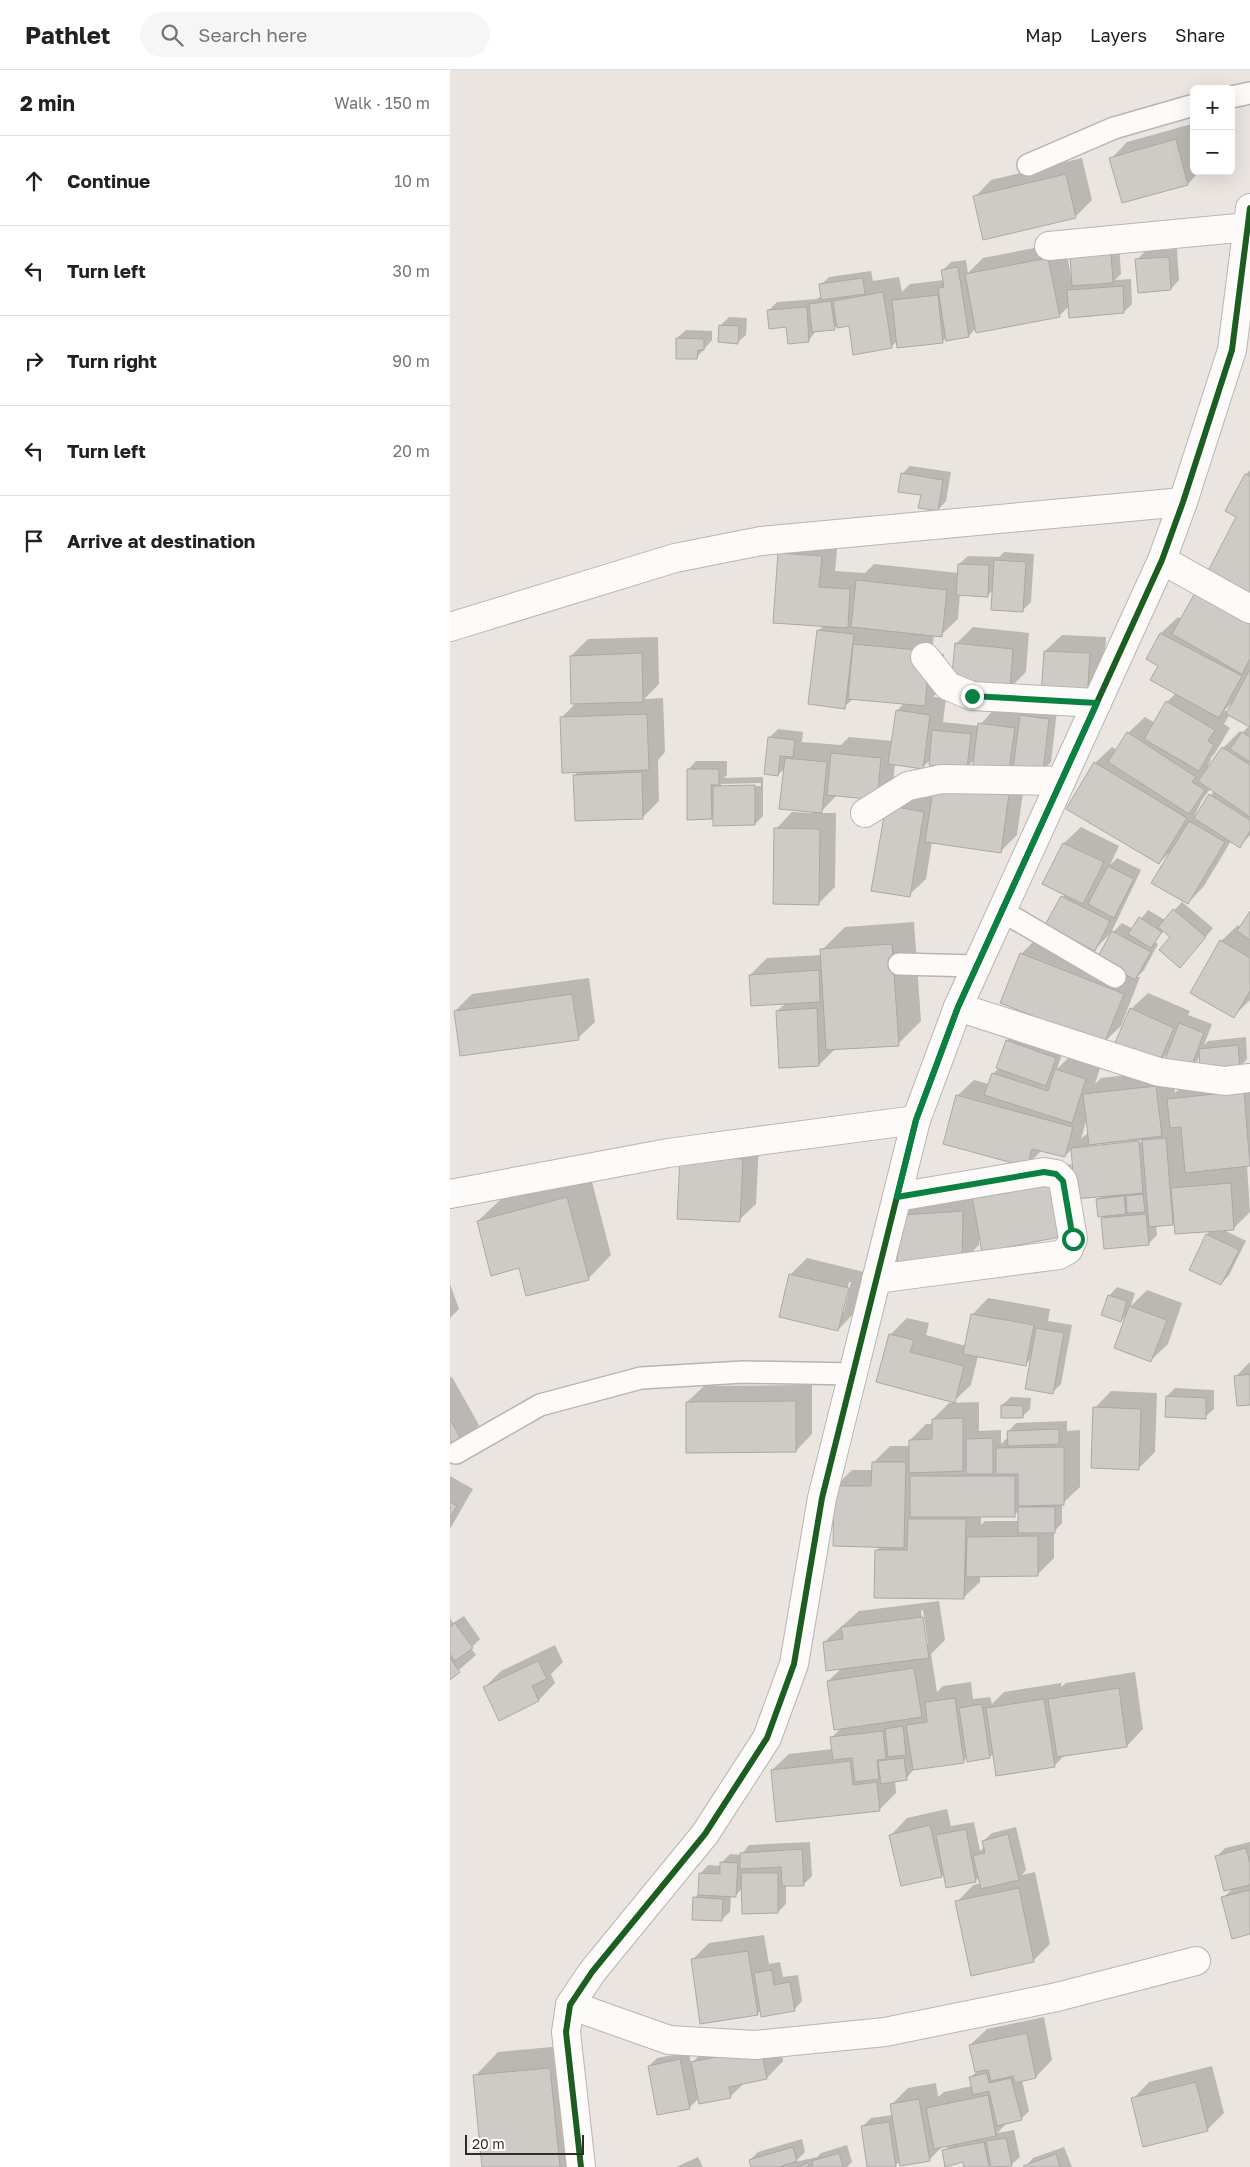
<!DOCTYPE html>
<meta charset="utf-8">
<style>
:root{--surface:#fff;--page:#f6f6f6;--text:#202124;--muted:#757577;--line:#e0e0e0}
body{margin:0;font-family:"Golos Text",sans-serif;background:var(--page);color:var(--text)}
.controls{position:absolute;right:15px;top:15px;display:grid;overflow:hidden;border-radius:8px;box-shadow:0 5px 20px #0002}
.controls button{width:45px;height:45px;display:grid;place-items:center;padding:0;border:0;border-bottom:1px solid var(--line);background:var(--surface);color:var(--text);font:25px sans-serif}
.scale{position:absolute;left:15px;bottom:12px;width:119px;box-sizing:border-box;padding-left:5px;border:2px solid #2f2d29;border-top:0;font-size:14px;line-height:18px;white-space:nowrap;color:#2f2d29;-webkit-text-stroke:4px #fff;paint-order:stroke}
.stop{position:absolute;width:15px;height:15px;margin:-11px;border:4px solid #0b8043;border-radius:50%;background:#fff}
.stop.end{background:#0b8043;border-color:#fff;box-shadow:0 1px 5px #0008}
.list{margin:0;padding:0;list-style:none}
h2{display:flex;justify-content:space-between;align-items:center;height:65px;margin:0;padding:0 20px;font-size:21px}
h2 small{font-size:16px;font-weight:400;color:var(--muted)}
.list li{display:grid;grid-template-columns:32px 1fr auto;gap:15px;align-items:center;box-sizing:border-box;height:90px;padding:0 20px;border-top:1px solid var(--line)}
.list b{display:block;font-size:19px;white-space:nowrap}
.list em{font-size:16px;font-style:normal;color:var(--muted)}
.icon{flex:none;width:28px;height:28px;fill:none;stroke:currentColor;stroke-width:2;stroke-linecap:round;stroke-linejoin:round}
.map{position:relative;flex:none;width:800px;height:2097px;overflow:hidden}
header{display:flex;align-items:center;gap:30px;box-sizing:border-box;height:70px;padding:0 25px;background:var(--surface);border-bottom:1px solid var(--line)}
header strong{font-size:24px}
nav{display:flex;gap:28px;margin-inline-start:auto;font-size:18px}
.search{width:350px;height:45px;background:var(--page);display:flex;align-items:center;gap:12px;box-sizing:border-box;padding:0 18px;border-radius:28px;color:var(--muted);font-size:19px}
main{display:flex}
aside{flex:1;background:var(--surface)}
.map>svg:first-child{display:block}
</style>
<header>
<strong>Pathlet</strong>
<div class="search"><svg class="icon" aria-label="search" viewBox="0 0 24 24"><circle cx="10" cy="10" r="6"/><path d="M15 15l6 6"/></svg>Search here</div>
<nav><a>Map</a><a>Layers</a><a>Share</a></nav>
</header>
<main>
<aside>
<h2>2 min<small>Walk · 150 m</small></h2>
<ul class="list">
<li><svg class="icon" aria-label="ahead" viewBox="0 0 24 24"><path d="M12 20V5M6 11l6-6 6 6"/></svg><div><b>Continue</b></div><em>10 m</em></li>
<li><svg class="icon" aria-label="left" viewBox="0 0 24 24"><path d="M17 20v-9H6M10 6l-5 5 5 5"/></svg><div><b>Turn left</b></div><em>30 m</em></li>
<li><svg class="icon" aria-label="right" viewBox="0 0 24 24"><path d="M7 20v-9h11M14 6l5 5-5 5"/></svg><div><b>Turn right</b></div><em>90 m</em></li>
<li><svg class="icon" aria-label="left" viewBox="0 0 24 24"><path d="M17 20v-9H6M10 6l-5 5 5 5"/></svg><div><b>Turn left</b></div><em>20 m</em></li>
<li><svg class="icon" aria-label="arrive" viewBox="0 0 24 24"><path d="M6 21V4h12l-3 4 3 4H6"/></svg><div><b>Arrive at destination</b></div></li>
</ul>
</aside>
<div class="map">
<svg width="800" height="2097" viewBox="0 0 800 2097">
<rect width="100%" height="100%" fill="#eae5e0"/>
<g fill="#0003" fill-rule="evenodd">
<path d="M742,54L744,101H750L738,114L661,89L677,72Z"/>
<path d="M632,88L642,130L625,147L525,127L541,110Z"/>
<path d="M615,172L621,207L669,175L671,204L665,210L681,209L682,234L674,242L619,236L609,246L526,258L519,266L497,270V267L493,271L448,277L447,271L441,277L400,255H388L384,258L367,260L359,270L318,241L327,232L366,229L372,226L371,215L379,207L421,201L423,211L449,207L452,222L460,214L494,210L493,200L501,192L516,190L518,203L533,188Z"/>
<path d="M727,179L729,210L721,219L687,190L695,181Z"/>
<path d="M279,247L297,248L296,265L287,273L270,256Z"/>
<path d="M236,260L262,261V270L247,287L227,268Z"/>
<path d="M460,396L501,402L496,431L488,440L452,404Z"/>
<path d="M800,400V655L780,644L774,654L780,658L765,683L760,689L761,690L758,695L760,697L773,678L790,661L792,663L800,655V765L790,776L781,771L754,816L738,833L721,781L709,793L645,693L662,677L667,680L678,663L695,647L705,653L717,632L726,623L710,595L698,589L711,563L728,547L732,549L762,506L787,447L796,404ZM783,632L778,642L775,640ZM761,718L764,721L744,747L752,730Z"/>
<path d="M346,467L388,470L385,501L415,503L424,494L509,503V494L518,486L549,487L554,482L584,484L581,532L573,540L544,519L537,526L510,524L508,549L491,565H484L482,583L494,584L491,618L483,627L496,628L493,652L529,656L546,637L607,641L601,692L592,701L575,708L567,765L550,782L482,772L476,809L459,825L437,736L503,696L480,690L472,698L445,694L443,712L426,728L387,725L370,743H386L385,817L368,834L326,759L342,742L363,743V741L335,698L328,705L319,668L328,659L353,662L352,672L391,675L399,667L443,671L447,641L454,633L403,629L394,637L368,561L374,555L329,484ZM525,689L524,701L517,697Z"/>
<path d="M523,557L579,563L576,602L559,619L506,574Z"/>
<path d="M612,565L656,567L653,611L636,628L595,581Z"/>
<path d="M208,567L209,614L194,629L213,628L215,682L208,690L209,731L192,748L125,705L129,701L111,648L126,633L121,586L138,569Z"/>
<path d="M246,691H277V705L274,708L313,707V746L305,754L264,745L261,748L238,700ZM311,713V716L271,717V714Z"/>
<path d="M631,757L669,776L660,795L667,788L691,800L661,863L645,879L612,827L615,824L594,813L614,773Z"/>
<path d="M732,832L763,858L738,888L722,866L714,860L705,872L708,874L694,900L687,907H690L671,956L654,972L571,884L588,867L658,895L663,862L672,853L683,859L698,840L715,850Z"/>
<path d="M800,843V930L783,947L771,871L788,855L791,857Z"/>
<path d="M464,852L471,951L448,974L385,979L369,995L327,941L336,933L300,905L317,888L372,885V880L395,857Z"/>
<path d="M139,908L145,952L128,968L5,941L22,924Z"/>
<path d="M698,923L740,941L738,945L762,954L754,975L758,971L796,967L797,989L789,998L750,984L747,992L739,1000L719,982L708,993L681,939Z"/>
<path d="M566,962L614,979L607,999L623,983L652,992L645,1014L651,1008L722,1000L725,1023L735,1013L800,1006V1095H797L800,1142L784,1158L772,1159L796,1171L779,1205L771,1214L740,1199L757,1164L761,1160L725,1151L722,1154L706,1155L707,1165L698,1174L653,1149L656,1145L648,1130L652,1125L627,1128L529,1162V1175L512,1192L453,1146L470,1129L540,1110L621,1094L623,1103H625L623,1078L615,1086L592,1080L577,1095L507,1026L524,1010L539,1014L543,1004L549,998H547L557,970ZM637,1048L639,1062L631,1069ZM695,1070V1072L639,1077V1075Z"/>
<path d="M309,1073L306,1134L289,1150L231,1087Z"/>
<path d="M140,1104L161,1185L138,1209L70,1196L28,1151L52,1128Z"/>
<path d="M357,1188L414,1202L404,1243L388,1260L340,1205ZM399,1212H401L394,1242H392Z"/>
<path d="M0,1214L9,1239L0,1248Z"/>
<path d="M667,1217L685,1223L681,1236L697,1220L732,1233L718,1274L701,1290L677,1244L671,1251L659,1226Z"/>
<path d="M538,1228L600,1239L598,1251L622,1255L611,1314L602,1323L582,1288L576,1294L528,1286L521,1315L504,1331L440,1265L457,1248L479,1253L476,1265L516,1276L522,1245Z"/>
<path d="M800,1292V1334L785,1307Z"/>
<path d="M2,1307L29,1355L0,1384V1308Z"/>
<path d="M362,1315V1364L346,1381L237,1332L254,1316Z"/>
<path d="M725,1318L764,1320V1339L755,1347L717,1326Z"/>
<path d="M661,1321L707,1323L705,1382L688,1399L645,1338Z"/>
<path d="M561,1327L581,1328L580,1339L572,1347L552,1335Z"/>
<path d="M529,1332V1361L551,1360V1374L558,1367V1362L566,1353L617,1351V1361L630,1360V1417L612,1434V1453L604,1462V1488L587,1505H530V1512L513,1528L426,1481L431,1476L385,1417L402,1400H423L424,1392L440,1376H460V1370L476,1354H483V1349L499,1333ZM570,1440V1451H535L531,1455V1445H564Z"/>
<path d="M0,1406L23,1419L0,1459Z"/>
<path d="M489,1531L495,1570L481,1584L487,1622L493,1616L521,1612L523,1629L540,1627L542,1634L554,1622L611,1613V1617L616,1613L685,1602L693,1659L677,1676L615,1685L604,1696L544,1683L540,1687H517L513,1692L464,1699L456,1709L445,1710L446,1723L430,1739L322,1700L339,1684L383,1679L381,1668L391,1658L378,1611L392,1598L374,1572L409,1541ZM473,1540L478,1574H475L471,1541Z"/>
<path d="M14,1546L30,1569L21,1578L26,1585L0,1608V1548L3,1553Z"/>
<path d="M105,1575L113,1592L101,1604L105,1613L89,1630L50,1649L35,1617L51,1601Z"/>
<path d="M497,1739L501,1756L524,1752L530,1781L534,1777L533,1771L542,1763L566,1757L576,1800L572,1805L585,1802L600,1874L583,1891L507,1832L523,1815L531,1813L530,1806L525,1811L495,1802L492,1806L441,1765L457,1748Z"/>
<path d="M360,1772L362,1806L353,1815H336V1834L328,1842L293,1818L285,1826H281L280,1842L271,1850L245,1828L249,1823L250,1804L258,1795L271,1796V1793L280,1784L291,1785L299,1775Z"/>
<path d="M800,1772V1863L773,1828L783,1818L766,1787L775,1778Z"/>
<path d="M314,1865L319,1894L330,1892L333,1907L348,1905L352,1931L344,1940H311L307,1944L242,1890L259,1873Z"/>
<path d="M594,1947L602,1990L586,2007L572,2010L579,2041L571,2049L558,2052L547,2063L564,2060L570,2087L561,2095L515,2097L514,2091L494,2081L500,2074L493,2076L479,2090H451L445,2096L419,2097L413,2056L421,2048L443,2045L442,2034L458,2018L486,2013L488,2027L494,2022L522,2016L520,2008L526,2002L520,1975L537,1959Z"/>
<path d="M328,1962L333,1991L317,2008L294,2013L280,2027L249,2028L239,2038L199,1996L207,1988L239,1982L241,1994L259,1975Z"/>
<path d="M123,1975L135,2097H33L25,2006L48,1982Z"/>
<path d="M762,1996L774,2043L757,2060L683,2029L699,2012Z"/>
<path d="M352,2069L355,2082L345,2092L367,2087L371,2083L397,2075L402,2092L397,2097H302L300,2090L308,2082Z"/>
<path d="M614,2077L622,2097H575L583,2088Z"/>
<path d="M248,2087L253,2097H226Z"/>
</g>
<g fill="#cecbc7" stroke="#aba8a5">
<path d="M726,69L738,115L672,133L659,88Z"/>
<path d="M616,104L626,148L533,170L523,126Z"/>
<path d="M661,183L663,213L622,216L620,186Z"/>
<path d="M719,187L721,220L688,223L685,189Z"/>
<path d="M598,188L610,247L526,263L515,204Z"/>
<path d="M508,197L519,267L496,271L488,218L494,217L491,200Z"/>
<path d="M413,208L415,224L371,230L369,214Z"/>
<path d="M673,216L674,243L619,248L617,220Z"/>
<path d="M433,222L442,278L403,285L399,256L387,258L383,231Z"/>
<path d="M488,225L493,273L447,278L442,230Z"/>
<path d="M381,231L385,260L362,262L359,234Z"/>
<path d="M357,237L359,272L338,274L336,257L319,259L317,240Z"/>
<path d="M269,255L289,256L288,274L268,272Z"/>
<path d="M226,268L254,269V280H248L247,289H226Z"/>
<path d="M451,403L493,410L488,441L468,438L471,425L448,422Z"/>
<path d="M795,404L800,406V528L756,505L786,447L775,441Z"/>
<path d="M328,483L372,486L369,517L400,519L398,558L323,553Z"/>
<path d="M544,490L576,492L573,542L541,540Z"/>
<path d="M508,494L539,495L538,527L506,525Z"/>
<path d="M406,510L497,520L492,567L401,557Z"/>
<path d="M746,521L800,552V589L792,604L722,564Z"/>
<path d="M367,560L404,564L395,639L358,634Z"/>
<path d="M710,563L792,606L769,648L700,610L708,596L696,589Z"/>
<path d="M505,573L563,579L560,620L501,614Z"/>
<path d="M403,574L468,580L466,599L478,600L475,636L398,629Z"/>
<path d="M594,581L640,583L637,629L591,626Z"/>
<path d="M192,583L193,632L121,634L120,586Z"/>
<path d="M799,601H800V657L776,644Z"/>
<path d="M716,631L765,660L758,671L764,675L749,701L694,669Z"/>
<path d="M446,640L480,645L473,699L438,694Z"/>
<path d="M197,644L199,700L112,703L110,647Z"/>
<path d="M570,645L599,649L593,702L563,699Z"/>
<path d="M528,653L565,658L558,706L522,702Z"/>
<path d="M482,660L521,664L517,698L479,695Z"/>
<path d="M677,662L746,707L742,712L755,720L739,744L658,692Z"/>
<path d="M792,662L800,667V692L780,679Z"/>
<path d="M318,667L345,670L343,687L330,686L328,706L314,704Z"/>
<path d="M772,677L800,695V747L748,711Z"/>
<path d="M381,683L431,688L427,730L377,725Z"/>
<path d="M335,688L377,692L372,743L329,739Z"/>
<path d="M644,692L737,748L709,794L616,739Z"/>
<path d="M237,699H269V715H261L262,749L237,750Z"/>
<path d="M192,702L193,749L125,751L123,705Z"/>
<path d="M484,713L559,724L551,783L475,772Z"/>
<path d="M305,715V755L263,756V716Z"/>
<path d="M759,724L800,750V761L790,778L744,748Z"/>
<path d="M436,735L474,742L460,827L421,821Z"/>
<path d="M739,751L775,772L738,834L701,813Z"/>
<path d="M324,758L370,759L369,835L323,834Z"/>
<path d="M613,773L654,792L633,834L592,814Z"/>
<path d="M658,796L684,809L664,848L638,834Z"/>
<path d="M611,826L660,851L645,881L595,855Z"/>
<path d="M723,839L756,867L730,898L709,880L720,867L708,857Z"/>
<path d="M800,841V870L787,861Z"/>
<path d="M689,847L712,862L701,878L678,864Z"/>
<path d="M662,861L701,882L685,910L647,888Z"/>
<path d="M770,870L800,888V921L784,948L740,923Z"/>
<path d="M442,874L449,976L376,980L370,879Z"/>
<path d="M570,883L674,924L654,974L550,933Z"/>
<path d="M369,900L370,932L301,936L299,905Z"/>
<path d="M122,924L129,970L10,986L4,941Z"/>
<path d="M367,938L369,996L329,998L326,941Z"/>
<path d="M680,938L724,958L708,995L664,975Z"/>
<path d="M729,953L754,963L739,1002L714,992Z"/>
<path d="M556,970L606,988L596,1016L546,998Z"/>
<path d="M788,975L790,999L750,1003L749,979Z"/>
<path d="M605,999L636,1009L622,1053L534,1025L542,1003L598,1021Z"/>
<path d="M706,1016L712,1066L639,1075L633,1024Z"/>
<path d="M794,1021L800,1096L735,1103L731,1057L720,1058L717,1029Z"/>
<path d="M506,1025L623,1057L615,1087L582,1079L577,1097L493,1074Z"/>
<path d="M716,1068L723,1155L699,1157L692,1070Z"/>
<path d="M689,1071L693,1123L625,1129L621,1078Z"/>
<path d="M230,1086L293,1089L290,1152L227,1149Z"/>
<path d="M605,1110L615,1166L532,1182L522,1126Z"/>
<path d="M781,1113L784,1160L725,1164L721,1118Z"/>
<path d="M693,1124L695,1142L677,1143L676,1126Z"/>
<path d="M674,1126L676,1144L648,1147L646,1129Z"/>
<path d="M117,1127L139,1210L76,1226L69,1198L41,1206L27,1151Z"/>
<path d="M513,1141L512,1193L447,1192L452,1145Z"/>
<path d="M696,1144L699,1175L654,1179L651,1148Z"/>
<path d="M756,1164L789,1180L771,1215L739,1200Z"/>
<path d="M339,1204L399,1218L388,1261L329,1247Z"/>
<path d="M658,1225L677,1231L671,1252L651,1245Z"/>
<path d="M679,1236L717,1250L701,1292L664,1278Z"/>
<path d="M521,1244L584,1255L576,1296L513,1284Z"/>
<path d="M586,1258L614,1263L603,1324L575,1319Z"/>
<path d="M439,1264L464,1270L460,1282L514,1296L505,1333L426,1312Z"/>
<path d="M800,1304V1335L787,1336L784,1306Z"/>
<path d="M716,1326L756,1328V1349L715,1347Z"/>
<path d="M346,1331V1382L236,1383V1332Z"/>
<path d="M551,1335L573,1336V1348H551Z"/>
<path d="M643,1337L691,1339L689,1400L641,1398Z"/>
<path d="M513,1348V1401L459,1403V1370L482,1369V1349Z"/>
<path d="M0,1349L13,1373L0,1380Z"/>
<path d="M609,1359V1374L558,1376L557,1361Z"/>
<path d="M543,1368V1404H516V1369Z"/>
<path d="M614,1377V1435L568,1436V1404H546V1378Z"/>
<path d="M422,1392H456L454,1478L383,1476L384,1416H421Z"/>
<rect x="460" y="1406" width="105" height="41"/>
<path d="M0,1432L7,1436L0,1448Z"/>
<rect x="568" y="1437" width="37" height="26"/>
<path d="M458,1449H516L514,1529L424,1528L425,1480H457Z"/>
<path d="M588,1466V1506L516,1507L517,1467Z"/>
<path d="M473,1547L479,1588L376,1601L373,1572L393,1569L391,1557Z"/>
<path d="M5,1553L23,1578L5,1591L0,1584V1557Z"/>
<path d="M0,1588L10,1602L0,1610Z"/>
<path d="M88,1591L97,1609L82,1616L89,1631L49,1651L33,1617Z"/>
<path d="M464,1598L472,1647L384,1660L377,1611Z"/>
<path d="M669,1618L677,1677L607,1687L598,1629Z"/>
<path d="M505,1628L514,1693L463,1700L456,1655L477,1652L475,1632Z"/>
<path d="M594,1629L605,1697L546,1706L536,1638Z"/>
<path d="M532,1634L540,1688L517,1692L509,1638Z"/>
<path d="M453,1656L456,1685L438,1687L435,1659Z"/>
<path d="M433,1661L436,1689L427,1690L429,1709L405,1712L402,1688L383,1690L380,1667Z"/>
<path d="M454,1688L457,1710L431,1714L428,1691Z"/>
<path d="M400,1691L403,1715L427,1712L430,1741L326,1752L321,1700Z"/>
<path d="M480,1755L492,1807L451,1816L439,1765Z"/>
<path d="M516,1759L526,1812L496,1818L486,1765Z"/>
<path d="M558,1764L569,1810L531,1819L523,1786L535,1783L532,1771Z"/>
<path d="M796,1778L800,1794V1815L774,1821L765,1786Z"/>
<path d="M352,1779L354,1816H332L331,1797L290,1799V1783Z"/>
<path d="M270,1792L288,1793L286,1827L248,1825L249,1803L270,1804Z"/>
<path d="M291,1803H328V1843L292,1844Z"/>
<path d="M569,1818L584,1892L521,1906L505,1831Z"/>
<path d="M800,1820V1864L782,1869L771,1827Z"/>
<path d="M243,1827L273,1829L272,1851L242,1850Z"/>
<path d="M298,1881L308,1945L250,1954L241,1889Z"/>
<path d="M322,1900L324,1915L340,1912L345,1941L311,1947L304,1903Z"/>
<path d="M577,1963L586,2008L565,2013L563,2006L541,2011L538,2000L525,2002L519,1975Z"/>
<path d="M311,1978L317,2009L279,2017L281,2028L249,2034L241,1992Z"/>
<path d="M230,1989L240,2039L207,2045L198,1996Z"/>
<path d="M100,1998L110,2097H32L23,2005Z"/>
<path d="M537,2003L539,2013L561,2008L572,2050L547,2056L539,2021L523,2025L519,2007Z"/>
<path d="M746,2012L758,2061L693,2077L681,2028Z"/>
<path d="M538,2025L546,2066L484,2079L476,2038Z"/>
<path d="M469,2029L480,2091L450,2096L440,2034Z"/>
<path d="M439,2052L446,2097H417L411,2056Z"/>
<path d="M556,2068L562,2096L541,2097L536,2071Z"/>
<path d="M534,2072L539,2097H514L513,2092L495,2097L492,2080Z"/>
<path d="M343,2077L347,2091L329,2097H301L299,2090Z"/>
<path d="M389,2083L393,2097H363L362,2091Z"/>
<path d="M606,2084L610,2097H574L573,2096Z"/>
<path d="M358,2093L359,2097H346Z"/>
</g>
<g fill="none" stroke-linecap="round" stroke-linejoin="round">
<g stroke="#b8b5b1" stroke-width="24">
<g id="service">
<path d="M781,27L800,23"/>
<path d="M578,95L664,58L744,35"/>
<path d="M552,841L665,907"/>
<path d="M449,894L526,896"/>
<path d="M6,1383L90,1335L191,1308L293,1302L403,1304"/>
</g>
</g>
<g stroke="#b8b5b1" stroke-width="30">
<g id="minor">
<path d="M599,176L798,157"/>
<path d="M712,490L800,539"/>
<path d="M0,557L225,488L311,471L733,432"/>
<path d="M475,587L498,616L522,626L647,633"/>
<path d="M415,743L458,716L492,709L611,711"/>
<path d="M508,937L709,1002L775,1011L800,1008"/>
<path d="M0,1124L218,1083L466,1050"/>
<path d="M426,1209L609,1185L618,1180L623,1169L613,1111L606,1104L594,1102L447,1127"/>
<path d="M120,1935L219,1970L305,1975L435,1962L607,1927L746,1891"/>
</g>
</g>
<g stroke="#b8b5b1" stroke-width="30">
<path id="tertiary" d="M131,2097L116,1962L120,1935L142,1902L255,1764L317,1668L344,1594L372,1428L466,1050L508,937L712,490L733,432L782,280L800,138"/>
</g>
<use href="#service" stroke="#fcfbfa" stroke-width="21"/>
<use href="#minor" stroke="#fcfbfa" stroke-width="28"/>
<use href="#tertiary" stroke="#fcfbfa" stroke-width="28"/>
<g stroke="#fff" stroke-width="9">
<path id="cycleway" d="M131,2097L116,1962L120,1935L142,1902L255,1764L317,1668L344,1594L372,1428L466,1050L508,937L712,490L733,432L782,280L800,138"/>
</g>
<use href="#cycleway" stroke="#1b5e20" stroke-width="6"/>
</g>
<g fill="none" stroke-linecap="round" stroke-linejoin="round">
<path stroke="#0b8043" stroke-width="6" d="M522,626L647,633L508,937L466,1050L447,1127L594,1102L606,1104L613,1111L623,1169"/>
</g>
</svg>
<div class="controls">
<button>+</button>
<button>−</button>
</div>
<div class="scale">20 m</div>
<div class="stop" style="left:623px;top:1169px"></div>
<div class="stop end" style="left:522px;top:626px"></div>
</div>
</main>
